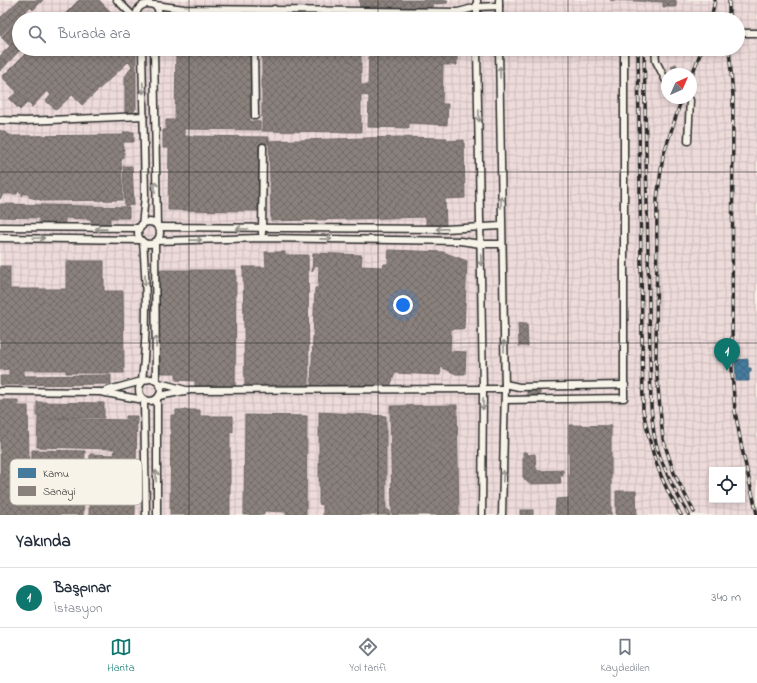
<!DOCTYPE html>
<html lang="tr">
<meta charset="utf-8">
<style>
:root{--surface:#fff;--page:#f2f2f3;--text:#1f2937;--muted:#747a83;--line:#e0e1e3;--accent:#0f766e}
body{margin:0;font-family:"Indie Flower",sans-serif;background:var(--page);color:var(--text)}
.controls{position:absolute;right:12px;bottom:12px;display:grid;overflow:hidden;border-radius:0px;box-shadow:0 2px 6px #0003}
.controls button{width:36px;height:36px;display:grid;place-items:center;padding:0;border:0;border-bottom:1px solid var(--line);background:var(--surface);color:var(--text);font:20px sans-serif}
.compass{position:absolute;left:661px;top:68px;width:36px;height:36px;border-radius:50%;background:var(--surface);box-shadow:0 2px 6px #0003;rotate:45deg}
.you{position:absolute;left:403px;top:305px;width:14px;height:14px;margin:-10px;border:3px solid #fff;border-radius:50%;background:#1a73e8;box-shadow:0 0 0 6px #1a73e833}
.badge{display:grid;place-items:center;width:26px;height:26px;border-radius:50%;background:var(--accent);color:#fff;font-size:13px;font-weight:700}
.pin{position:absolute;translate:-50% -33px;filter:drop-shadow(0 1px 2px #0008)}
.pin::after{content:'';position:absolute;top:21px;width:14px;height:12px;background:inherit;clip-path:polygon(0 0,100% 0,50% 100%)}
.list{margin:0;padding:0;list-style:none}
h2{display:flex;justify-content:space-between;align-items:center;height:52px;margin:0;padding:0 16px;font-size:17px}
h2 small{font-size:13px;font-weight:400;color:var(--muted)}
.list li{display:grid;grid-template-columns:26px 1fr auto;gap:12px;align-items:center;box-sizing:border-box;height:60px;padding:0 16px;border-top:1px solid var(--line)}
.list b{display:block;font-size:15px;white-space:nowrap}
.list p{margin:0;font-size:13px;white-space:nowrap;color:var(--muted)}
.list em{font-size:13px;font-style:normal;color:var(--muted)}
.icon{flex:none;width:22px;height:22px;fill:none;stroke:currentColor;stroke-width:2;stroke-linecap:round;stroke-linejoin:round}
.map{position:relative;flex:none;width:757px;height:515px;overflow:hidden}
.search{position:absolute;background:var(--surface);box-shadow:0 2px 6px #0003;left:12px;right:12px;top:12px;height:44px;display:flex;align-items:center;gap:10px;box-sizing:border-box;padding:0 14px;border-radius:22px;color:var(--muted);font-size:15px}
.sheet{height:112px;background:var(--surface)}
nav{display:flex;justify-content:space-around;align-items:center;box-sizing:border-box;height:56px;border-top:1px solid var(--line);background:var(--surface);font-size:11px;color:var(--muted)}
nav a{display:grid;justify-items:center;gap:2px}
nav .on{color:var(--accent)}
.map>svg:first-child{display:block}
</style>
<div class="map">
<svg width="757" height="515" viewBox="0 0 757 515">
<defs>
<pattern id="industrial-grid" width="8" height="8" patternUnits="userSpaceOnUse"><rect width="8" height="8" fill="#eddbda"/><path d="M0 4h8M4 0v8" fill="none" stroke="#cbbcbb"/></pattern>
<pattern id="public-cross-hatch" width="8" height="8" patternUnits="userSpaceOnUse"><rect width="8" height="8" fill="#457b9d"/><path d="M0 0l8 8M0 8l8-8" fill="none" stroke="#3a6580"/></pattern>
<pattern id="industry-cross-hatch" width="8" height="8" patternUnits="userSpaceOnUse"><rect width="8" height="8" fill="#8a817c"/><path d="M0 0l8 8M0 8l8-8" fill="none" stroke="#716a66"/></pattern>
</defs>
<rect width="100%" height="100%" fill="#f7f3e8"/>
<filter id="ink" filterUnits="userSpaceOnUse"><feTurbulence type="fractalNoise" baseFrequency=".025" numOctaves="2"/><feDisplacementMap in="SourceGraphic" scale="8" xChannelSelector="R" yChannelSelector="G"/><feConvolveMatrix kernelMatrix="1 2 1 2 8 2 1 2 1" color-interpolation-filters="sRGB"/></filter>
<g filter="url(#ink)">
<path fill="url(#industrial-grid)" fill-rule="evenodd" d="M0,0H757V515H0ZM19,19H738V49H19ZM667,74H691V98H667ZM712,470H742V500H712Z"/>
<path fill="url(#public-cross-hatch)" stroke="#3d637b" d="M748,359V368H751V372H749V381H736L735,360Z"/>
<g fill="url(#industry-cross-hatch)" stroke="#6e6764">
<path d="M19,0H43L33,10L30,7L0,36V18Z"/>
<path d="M79,0H99L118,19H60Z"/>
<path d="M359,0H448L447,3L434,4L433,7L360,8Z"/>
<path d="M610,0H676V7H663V2Z"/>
<path d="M18,20L19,49H21L0,71V56L10,46L1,37Z"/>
<path d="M30,49H136V108L132,114H125V77L132,66L128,62L82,105L72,95L56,110L46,101L51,95L47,91L32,107L2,77Z"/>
<path d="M176,49H251L250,121L260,122V130L184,129V136L269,137V144H259L258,211L168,210L169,148H163V130H166V120H175Z"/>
<path d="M262,49H361V132L262,131Z"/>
<path d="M369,49H457V65H443L442,104H448L447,125L409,123V128L368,127L369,96L362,95V85H368Z"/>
<path d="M0,58L7,64L0,71Z"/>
<path d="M676,64L679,70L674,72L671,66Z"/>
<path d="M17,92L27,103L20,110L9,99Z"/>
<path d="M0,130L12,136L123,135L124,132H134V142H123L124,156L121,161L123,200L44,201L29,197V194H23L22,196V193L18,191L17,194H3L0,199Z"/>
<path d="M398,137L447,138V141L464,140L465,198L445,199L446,226H426V217L271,221L269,141Z"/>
<path d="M123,166H132L134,205L125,206Z"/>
<path d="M0,204L129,207V218H110V228L91,227V219L65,218V226H39V218L0,217Z"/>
<path d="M389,250L443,252L467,261L464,329H451L450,351L466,352L465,374H456L441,367L440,375L395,373L390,387L319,384L318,386H311L315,288H318L319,266L315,265L312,272L313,253L362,255L361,266L383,267L384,264H388Z"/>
<path d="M265,252H285V255H308L309,385H245L243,267H266Z"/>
<path d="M66,261H104V291H123L124,373H66V370H24V376L111,375V384L0,385V376H9V369L0,370V289H66Z"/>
<rect x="0" y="266" width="10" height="22"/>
<path d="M159,270H236L235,387H195V381L176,380V373H159Z"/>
<path d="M518,323H527L528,346H519Z"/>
<path d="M527,390H540V396L527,397Z"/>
<path d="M0,400H18V406H28L30,515H0Z"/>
<path d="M37,402L104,403V418L37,417Z"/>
<path d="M457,405L459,515H392L390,406Z"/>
<path d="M176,410H200V416H233V432L230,431V515H170L171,415H176Z"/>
<path d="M319,412L386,416V509L390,511V515H323V505L319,504Z"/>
<path d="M245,415L307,416L306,515H286V512L264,511V515H244Z"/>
<path d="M126,416H137L135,515H89L90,454L114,455L115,449L37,447L38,418L126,420Z"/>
<path d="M569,425L611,426V515H555L556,499L569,498Z"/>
<path d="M32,450L85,451L83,515H31Z"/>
<path d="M523,452H527L528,455L535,454L536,468L538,471L563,470V476H560L561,483L530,484L526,481L523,477Z"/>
<path d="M616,491H636L637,515H616Z"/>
<rect x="520" y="510" width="13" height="5"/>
</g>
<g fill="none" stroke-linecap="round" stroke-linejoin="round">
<g stroke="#2b2b2b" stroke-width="9">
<g id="minor">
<path d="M117,0L136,19"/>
<path d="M499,0V19"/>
<path d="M155,5L184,9L458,12L477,7L499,6"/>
<path d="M274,9V19"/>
<path d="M137,19C134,5 148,0 158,8L159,19"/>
<path d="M324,19V10"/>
<path d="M477,19V0"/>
<path d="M738,33H757"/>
<path d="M154,49L157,226"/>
<path d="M254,49L255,116"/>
<path d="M477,49L483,390L482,515"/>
<path d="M499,49L505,389L502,515"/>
<path d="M655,49L656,61L667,83"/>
<path d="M687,98L690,100L688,141"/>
<path d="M0,120L25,121L144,116"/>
<circle cx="149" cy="233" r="11"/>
<path d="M142,226L145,196L142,49"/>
<path d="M0,227L140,228"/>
<path d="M158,227L445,229L501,226"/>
<path d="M262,233L263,147"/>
<path d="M0,238L141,240"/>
<path d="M157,241L262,238L460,241L481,244H502"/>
<path d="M155,242L156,381"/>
<circle cx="150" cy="390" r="11"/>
<path d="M159,383L186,390"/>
<path d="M505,384L519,387L625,385"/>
<path d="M0,391L100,392L144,400L146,515"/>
<path d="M105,391L142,381C147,335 147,287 143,242"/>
<path d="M159,396L190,390L505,389"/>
<path d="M157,399V515"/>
<path d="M505,400L624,398V49"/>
</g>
</g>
<use href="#minor" stroke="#f7f3e8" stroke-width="6"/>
<g stroke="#2b2b2b" stroke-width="3.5">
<g id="rail">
<path d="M711,19L715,0"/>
<path d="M729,19V0"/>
<path d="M638,49L643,410C651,451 659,479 681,515"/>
<path d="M644,49L651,406C652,417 653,429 655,439C661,466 675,491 689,515"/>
<path d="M729,49L733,95L732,371L735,411L742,449L757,514"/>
<path d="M691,77L702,49"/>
<path d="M682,98L663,156L657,199L656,367L663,439L674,473L694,512"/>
</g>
</g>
<use href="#rail" stroke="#f7f3e8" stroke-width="2" stroke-dasharray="6" stroke-linecap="butt"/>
</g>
<defs><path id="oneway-shaft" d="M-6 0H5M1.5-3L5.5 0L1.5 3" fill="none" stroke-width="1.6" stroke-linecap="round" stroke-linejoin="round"/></defs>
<g stroke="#918f8a">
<use href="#oneway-shaft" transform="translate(500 72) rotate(-91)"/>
<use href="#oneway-shaft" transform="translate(143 88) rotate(88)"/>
<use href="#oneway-shaft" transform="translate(479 116) rotate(89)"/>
<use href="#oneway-shaft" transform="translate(155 187) rotate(-91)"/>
<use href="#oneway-shaft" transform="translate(501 202) rotate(-91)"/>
<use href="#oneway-shaft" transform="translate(101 229) rotate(-179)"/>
<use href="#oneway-shaft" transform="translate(242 229) rotate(-180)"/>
<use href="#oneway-shaft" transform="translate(442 229) rotate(178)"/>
<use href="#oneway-shaft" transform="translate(39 238)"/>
<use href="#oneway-shaft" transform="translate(326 239) rotate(1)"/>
<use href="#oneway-shaft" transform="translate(196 240) rotate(-1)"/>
<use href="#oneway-shaft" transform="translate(481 260) rotate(89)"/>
<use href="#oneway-shaft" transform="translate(145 280) rotate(90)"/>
<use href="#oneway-shaft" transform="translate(156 342) rotate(-91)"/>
<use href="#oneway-shaft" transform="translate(504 346) rotate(-91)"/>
<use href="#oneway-shaft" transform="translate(483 404) rotate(91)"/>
<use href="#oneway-shaft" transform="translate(156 476) rotate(-91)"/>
<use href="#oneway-shaft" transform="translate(503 476) rotate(-88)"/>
</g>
</g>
<path fill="none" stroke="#2b2b2b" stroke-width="1" stroke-opacity="0.55" d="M189,0V19M378,0V19M568,0V19M189,49V515M378,49V515M568,49V515M0,172H757M0,343H757"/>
<rect x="10" y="459" width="132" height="46" rx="6" fill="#f7f3e8" stroke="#bab7af" stroke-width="1"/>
<rect x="18" y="468" width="18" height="10" fill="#457b9d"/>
<rect x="18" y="486" width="18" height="10" fill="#8a817c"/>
<g font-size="11" fill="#2b2b2b">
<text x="43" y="477">Kamu</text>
<text x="43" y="495">Sanayi</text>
</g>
</svg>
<div class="controls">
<button><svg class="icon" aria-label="locate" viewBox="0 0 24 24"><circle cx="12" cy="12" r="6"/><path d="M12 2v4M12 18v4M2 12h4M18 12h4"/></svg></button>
</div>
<svg class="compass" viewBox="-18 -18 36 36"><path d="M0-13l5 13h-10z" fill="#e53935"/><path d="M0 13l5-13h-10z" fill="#747a83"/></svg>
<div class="you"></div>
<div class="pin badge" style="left:727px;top:371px">1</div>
<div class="search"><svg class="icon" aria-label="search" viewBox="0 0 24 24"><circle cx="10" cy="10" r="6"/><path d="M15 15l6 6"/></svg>Burada ara</div>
</div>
<section class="sheet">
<h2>Yakında<small></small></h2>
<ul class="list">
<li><span class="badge">1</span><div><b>Başpınar</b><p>İstasyon</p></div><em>340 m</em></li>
</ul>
</section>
<nav>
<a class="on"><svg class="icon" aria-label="map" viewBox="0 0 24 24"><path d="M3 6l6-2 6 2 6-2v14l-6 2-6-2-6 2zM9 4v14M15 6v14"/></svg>Harita</a>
<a><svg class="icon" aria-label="directions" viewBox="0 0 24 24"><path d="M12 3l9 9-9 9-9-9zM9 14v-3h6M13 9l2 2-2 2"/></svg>Yol tarifi</a>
<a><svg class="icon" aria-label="saved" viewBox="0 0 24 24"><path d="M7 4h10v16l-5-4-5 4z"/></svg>Kaydedilen</a>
</nav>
